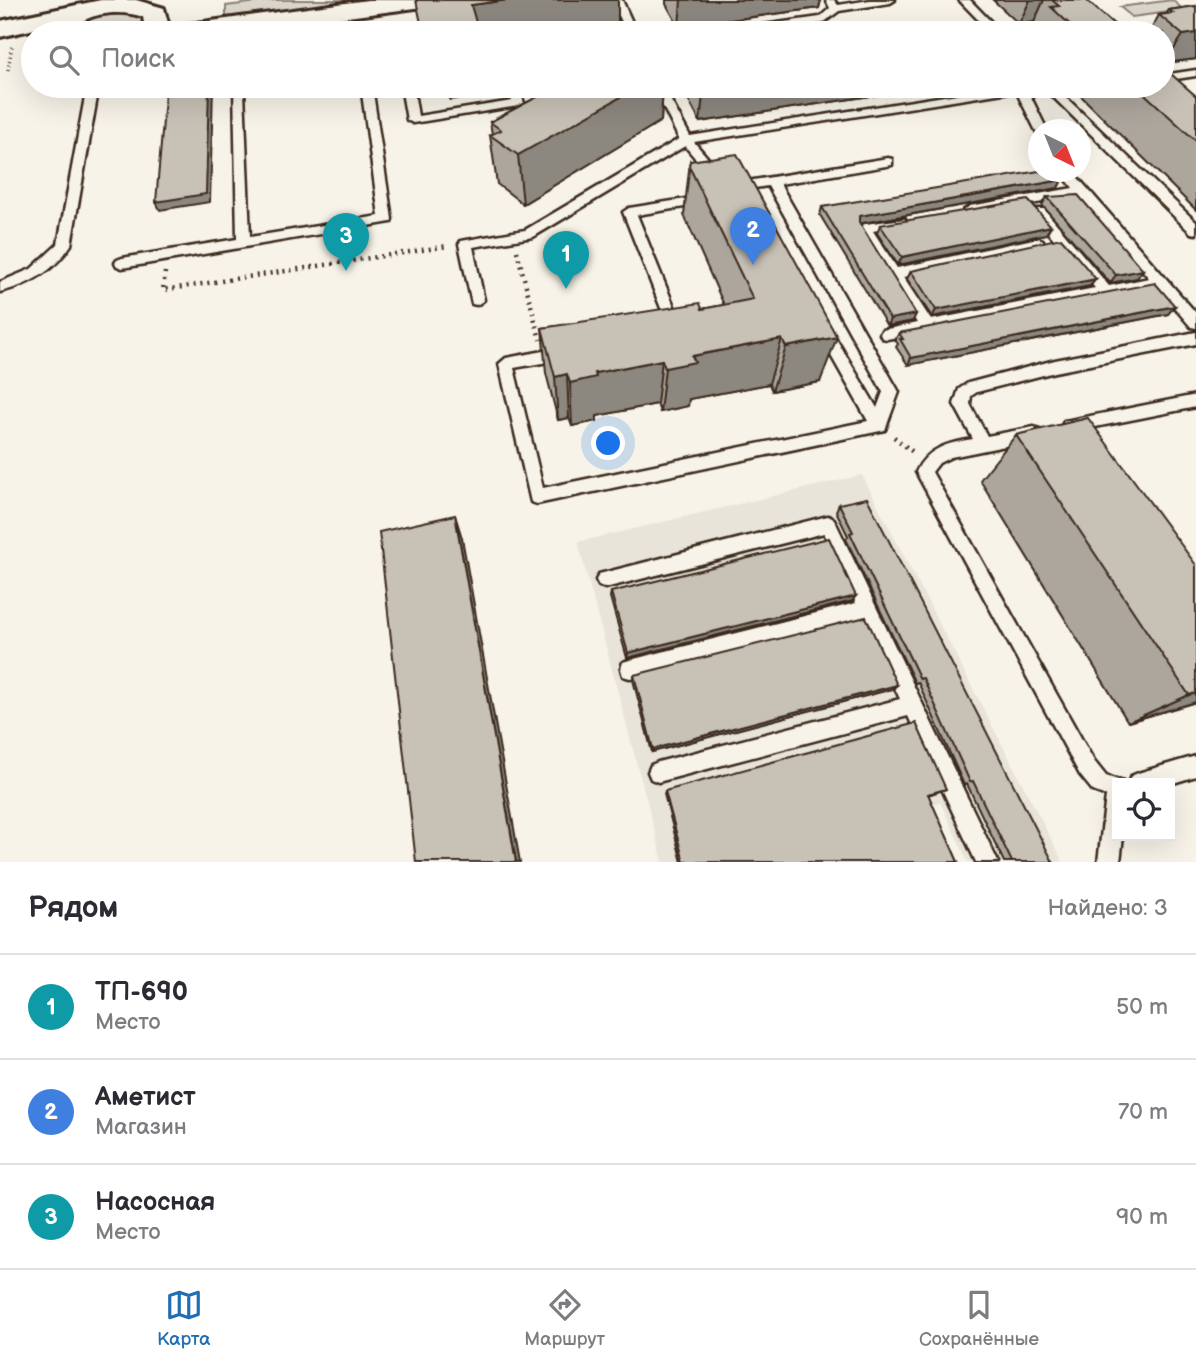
<!DOCTYPE html>
<html lang="ru">
<meta charset="utf-8">
<style>
:root{--surface:#fff;--page:#f2f2f3;--text:#2b2b33;--muted:#7c7c81;--line:#e1e1e2;--accent:#1f6fb2}
body{margin:0;font-family:"Balsamiq Sans",sans-serif;background:var(--page);color:var(--text)}
.controls{position:absolute;right:21px;bottom:21px;display:grid;overflow:hidden;border-radius:0px;box-shadow:0 7px 28px #0002}
.controls button{width:63px;height:63px;display:grid;place-items:center;padding:0;border:0;border-bottom:2px solid var(--line);background:var(--surface);color:var(--text);font:35px sans-serif}
.compass{position:absolute;left:1028px;top:119px;width:63px;height:63px;border-radius:50%;background:var(--surface);box-shadow:0 7px 28px #0002;rotate:137deg}
.you{position:absolute;left:609px;top:444px;width:24px;height:24px;margin:-18px;border:5px solid #fff;border-radius:50%;background:#1a73e8;box-shadow:0 0 0 10px #1a73e833}
.badge{display:grid;place-items:center;width:46px;height:46px;border-radius:50%;background:var(--accent);color:#fff;font-size:23px;font-weight:700}
.pin{position:absolute;translate:-50% -58px;filter:drop-shadow(0 2px 4px #0008)}
.pin::after{content:'';position:absolute;top:37px;width:24px;height:21px;background:inherit;clip-path:polygon(0 0,100% 0,50% 100%)}
.list{margin:0;padding:0;list-style:none}
h2{display:flex;justify-content:space-between;align-items:center;height:91px;margin:0;padding:0 28px;font-size:30px}
h2 small{font-size:23px;font-weight:400;color:var(--muted)}
.list li{display:grid;grid-template-columns:46px 1fr auto;gap:21px;align-items:center;box-sizing:border-box;height:105px;padding:0 28px;border-top:2px solid var(--line)}
.list b{display:block;font-size:26px;white-space:nowrap}
.list p{margin:0;font-size:23px;white-space:nowrap;color:var(--muted)}
.list em{font-size:23px;font-style:normal;color:var(--muted)}
.icon{flex:none;width:38px;height:38px;fill:none;stroke:currentColor;stroke-width:2;stroke-linecap:round;stroke-linejoin:round}
.map{position:relative;flex:none;width:1196px;height:862px;overflow:hidden}
.search{position:absolute;background:var(--surface);box-shadow:0 7px 28px #0002;left:21px;right:21px;top:21px;height:77px;display:flex;align-items:center;gap:18px;box-sizing:border-box;padding:0 24px;border-radius:38px;color:var(--muted);font-size:26px}
.sheet{height:406px;background:var(--surface)}
nav{display:flex;justify-content:space-around;align-items:center;box-sizing:border-box;height:98px;border-top:2px solid var(--line);background:var(--surface);font-size:19px;color:var(--muted)}
nav a{display:grid;justify-items:center;gap:4px}
nav .on{color:var(--accent)}
.map>svg:first-child{display:block}
</style>
<div class="map">
<svg width="1196" height="862" viewBox="0 0 1196 862">
<rect width="100%" height="100%" fill="#f7f3e8"/>
<filter id="ink" filterUnits="userSpaceOnUse"><feTurbulence type="fractalNoise" baseFrequency=".0143" numOctaves="2"/><feDisplacementMap in="SourceGraphic" scale="14" xChannelSelector="R" yChannelSelector="G"/><feConvolveMatrix kernelMatrix="1 2 1 2 8 2 1 2 1" color-interpolation-filters="sRGB"/></filter>
<g filter="url(#ink)">
<path fill="#e9e4d9" d="M862,475L1063,862H968L940,802L741,862H663L578,542Z"/>
<g fill="#dbd6cb" stroke="#8b8074" stroke-width="2">
<path d="M275,0H372L226,18V6Z"/>
<path d="M1172,0L1184,10L1132,17L1120,7Z"/>
<path d="M107,9L143,15L145,21L136,33H70L74,25Z"/>
</g>
<g fill="none" stroke-linecap="round" stroke-linejoin="round">
<g stroke="#3b2a1e" stroke-width="5">
<g id="service">
<path d="M612,0H622L637,33H627Z"/>
<path d="M826,0H834L838,5L870,0H895L890,3L839,11L823,23L749,33H723L728,30L820,17L830,8Z"/>
<path d="M959,0H970L999,30L1050,23L1055,26C1039,36 1010,33 991,33Z"/>
<path d="M396,26L400,27V31L356,33L361,30Z"/>
<path d="M1196,70V76L1163,81V75Z"/>
<path d="M87,86H99L71,245C54,271 30,285 0,292V282L31,269L58,244Z"/>
<path d="M234,86H259L244,91L250,237L379,216L361,86H372L392,219L391,222L122,268L117,266L115,263L117,260L122,258L237,239Z"/>
<path d="M401,86H413L418,116L512,101L508,86H518L524,103L518,106L413,123L407,120Z"/>
<path d="M653,86H663L690,136L1008,86H1032L1027,89L1047,130H1038L1037,133L1016,91L694,142L719,171V177H711L685,146L533,237L473,247L484,300L477,305L472,304L459,244L461,241L525,230L679,139Z"/>
<path d="M1042,86H1054L1196,222V234L1191,233Z"/>
<path d="M888,158L892,159V165L780,184L899,392L885,430L537,504L531,502L499,364L506,358L565,347L572,353L565,359L514,368L543,488L868,421L816,329L818,325H828L877,408L883,392L768,186L735,191L729,187L735,183Z"/>
<path d="M1061,172H1073L1196,313V328L1191,327L1157,287L887,339L882,338L880,334L882,330L917,323L858,228L864,224L905,219V225L873,231L897,268L1038,238L1043,240V246L1038,248L903,277L931,320L1095,288L1034,215V209H1044L1109,286L1149,278L1079,196L970,214L964,210L970,206L1073,188Z"/>
<path d="M704,196L710,200L708,203L637,215L682,326L675,331L668,326L623,212L629,208Z"/>
<path d="M1196,332V344L1055,372L977,392L971,396L970,404L987,436L1034,427L1040,429L1042,434L1040,439L951,457L939,463L932,472L1094,761L1106,776L1124,782L1117,783V836H1123L1120,862H1098L1106,796L1093,791L1080,775L916,472C927,448 948,443 973,439L954,404L959,389L968,383L1055,360Z"/>
<path d="M1196,395V407L1070,432L1064,431L1062,426L1064,421L1070,420Z"/>
<path d="M828,516L834,519L998,862H976L908,716L658,782L651,779L648,772L651,765L658,762L900,699L863,619L630,678L623,676L621,669L623,662L630,660L856,603L824,533L605,588L599,586L596,580L599,574Z"/>
<path d="M1196,756V776L1170,784L1128,783L1131,776L1138,773Z"/>
</g>
</g>
<g stroke="#3b2a1e" stroke-width="6">
<path id="secondary" d="M101,0H136L164,8L168,23L166,27L368,0H435L432,5L423,7L228,33H137L144,23L143,17C120,9 84,12 69,33H44L48,26L0,37V21Z"/>
</g>
<path stroke="#3b2a1e" stroke-width="3.5" stroke-dasharray="1 3.5" stroke-linecap="butt" d="M8,70L12,46"/>
<g stroke="#3b2a1e" stroke-width="4.5" stroke-dasharray="2 5" stroke-linecap="butt">
<path d="M517,251L540,340"/>
<path d="M165,272L163,290L448,246"/>
<path d="M894,437L914,453"/>
</g>
<use href="#service" fill="#f7f3e8" fill-rule="evenodd"/>
<use href="#secondary" fill="#f7f3e8" fill-rule="evenodd"/>
</g>
<g fill="#aca69d" stroke="#3b2a1e" stroke-width="2">
<path d="M666,0H821L819,8L679,27L666,4Z"/>
<path d="M993,0H1086L1124,33H1029L1034,22L1019,24Z"/>
<path d="M1196,6V59L1165,63L1163,61V33H1149L1159,15L1166,14L1169,10Z"/>
<path d="M558,86H663L661,121L523,204L497,184L490,135L492,134L490,122Z"/>
<path d="M690,86H936L700,122L689,101Z"/>
<path d="M1071,86H1163L1196,96V210Z"/>
<path d="M690,161L820,382L772,391L769,384L689,399L688,406L660,412L657,404L597,416V421L572,426L569,418L558,420L546,373L542,328L702,309L724,305L684,215Z"/>
<path d="M1058,188L860,224L913,321L887,326L820,215L822,207Z"/>
<path d="M1047,197L1137,278L1110,283L1042,205Z"/>
<path d="M880,225L1046,234L898,265L877,233Z"/>
<path d="M911,271L1096,279L1090,286L932,317L907,279Z"/>
<path d="M1168,314L908,365L896,347L898,344L895,340L899,333Z"/>
<path d="M1016,435L1196,702L1128,722L980,480Z"/>
<path d="M839,504L1053,862H1004L967,784L964,785L918,682L915,683L846,539L848,536L836,511Z"/>
<path d="M611,592L852,601L627,658L610,597Z"/>
<path d="M634,675L897,685L892,689L652,752L633,680Z"/>
<path d="M946,789L928,795L958,862H682L664,794L665,791Z"/>
</g>
<g fill="#8c877f" stroke="#3b2a1e" stroke-width="2">
<path d="M508,0H618V31L597,33H475L471,5Z"/>
<path d="M681,0H821L819,8L679,27Z"/>
<path d="M1030,0H1044L1034,22L1019,24Z"/>
<path d="M1196,33V59L1165,63L1183,35Z"/>
<path d="M209,86H213L210,202L160,210L156,202Z"/>
<path d="M433,86H447L449,94L435,96Z"/>
<path d="M448,86H488L489,95L450,100Z"/>
<path d="M640,86H663L661,121L523,204L518,155Z"/>
<path d="M704,86H936L700,122Z"/>
<path d="M1062,180L1058,188L857,224L859,216Z"/>
<path d="M1051,226L1046,234L898,265L902,257Z"/>
<path d="M1143,270L1137,278L1110,283L1116,275Z"/>
<path d="M1096,279L1090,286L932,317L936,310Z"/>
<path d="M1175,306L1168,314L908,365L911,358Z"/>
<path d="M916,314L913,321L887,326L890,319Z"/>
<path d="M837,337L820,382L772,391L786,347Z"/>
<path d="M782,339L769,384L689,399L688,406L660,412L665,368L692,356Z"/>
<path d="M662,360L657,404L597,416V421L572,426L570,383L595,373Z"/>
<path d="M567,374L569,418L558,420L555,377Z"/>
<path d="M455,515L462,538L520,862H516Z"/>
<path d="M856,596L852,601L627,658L628,653Z"/>
<path d="M897,685L892,689L652,752L653,749Z"/>
<path d="M1196,693V702L1128,722L1189,695Z"/>
</g>
<g fill="#c8c1b6" stroke="#3b2a1e" stroke-width="2">
<path d="M416,0H508L471,5L479,33H423Z"/>
<path d="M1052,0H1086L1124,33H1079L1051,7L1059,6Z"/>
<path d="M1196,6V33L1183,35L1159,15L1173,13L1169,10Z"/>
<path d="M330,20L332,33H263V29Z"/>
<path d="M953,25L961,33H892Z"/>
<path d="M1163,67L1196,96V141L1136,86H1163Z"/>
<path d="M166,86H209L206,194L156,202Z"/>
<path d="M558,86H640L518,155L490,135L501,130L490,122Z"/>
<path d="M737,154L837,337L786,347L782,339L692,356L695,362L665,368L662,360L595,373L596,377L570,383L567,374L555,377L542,328L700,303L702,309L753,299L689,166L690,161Z"/>
<path d="M1039,171L1055,172L1062,180L859,216V222L916,314L890,319L822,207Z"/>
<path d="M1078,195L1143,270L1116,275L1047,197Z"/>
<path d="M1028,200L1051,226L902,257L880,225Z"/>
<path d="M1061,238L1096,279L936,310L911,271Z"/>
<path d="M1155,283L1175,306L911,358L900,339H903L899,333Z"/>
<path d="M1088,418L1196,565V693L1189,695L1016,435Z"/>
<path d="M867,498L1053,862H1012L973,781L970,782L923,678L920,679L850,533L853,532L839,504Z"/>
<path d="M455,515L516,862H416L379,532Z"/>
<path d="M829,538L856,596L628,653L611,592Z"/>
<path d="M866,617L897,685L653,749L634,675Z"/>
<path d="M916,723L946,789L928,794L958,862H684L665,791Z"/>
</g>
</g>
</svg>
<div class="controls">
<button><svg class="icon" aria-label="locate" viewBox="0 0 24 24"><circle cx="12" cy="12" r="6"/><path d="M12 2v4M12 18v4M2 12h4M18 12h4"/></svg></button>
</div>
<svg class="compass" viewBox="-18 -18 36 36"><path d="M0-13l5 13h-10z" fill="#e53935"/><path d="M0 13l5-13h-10z" fill="#7c7c81"/></svg>
<div class="you"></div>
<div class="pin badge" style="left:566px;top:289px;background:#0f9aa8">1</div>
<div class="pin badge" style="left:753px;top:265px;background:#3f7fe0">2</div>
<div class="pin badge" style="left:346px;top:271px;background:#0f9aa8">3</div>
<div class="search"><svg class="icon" aria-label="search" viewBox="0 0 24 24"><circle cx="10" cy="10" r="6"/><path d="M15 15l6 6"/></svg>Поиск</div>
</div>
<section class="sheet">
<h2>Рядом<small>Найдено: 3</small></h2>
<ul class="list">
<li><span class="badge" style="background:#0f9aa8">1</span><div><b>ТП-690</b><p>Место</p></div><em>50 m</em></li>
<li><span class="badge" style="background:#3f7fe0">2</span><div><b>Аметист</b><p>Магазин</p></div><em>70 m</em></li>
<li><span class="badge" style="background:#0f9aa8">3</span><div><b>Насосная</b><p>Место</p></div><em>90 m</em></li>
</ul>
</section>
<nav>
<a class="on"><svg class="icon" aria-label="map" viewBox="0 0 24 24"><path d="M3 6l6-2 6 2 6-2v14l-6 2-6-2-6 2zM9 4v14M15 6v14"/></svg>Карта</a>
<a><svg class="icon" aria-label="directions" viewBox="0 0 24 24"><path d="M12 3l9 9-9 9-9-9zM9 14v-3h6M13 9l2 2-2 2"/></svg>Маршрут</a>
<a><svg class="icon" aria-label="saved" viewBox="0 0 24 24"><path d="M7 4h10v16l-5-4-5 4z"/></svg>Сохранённые</a>
</nav>
